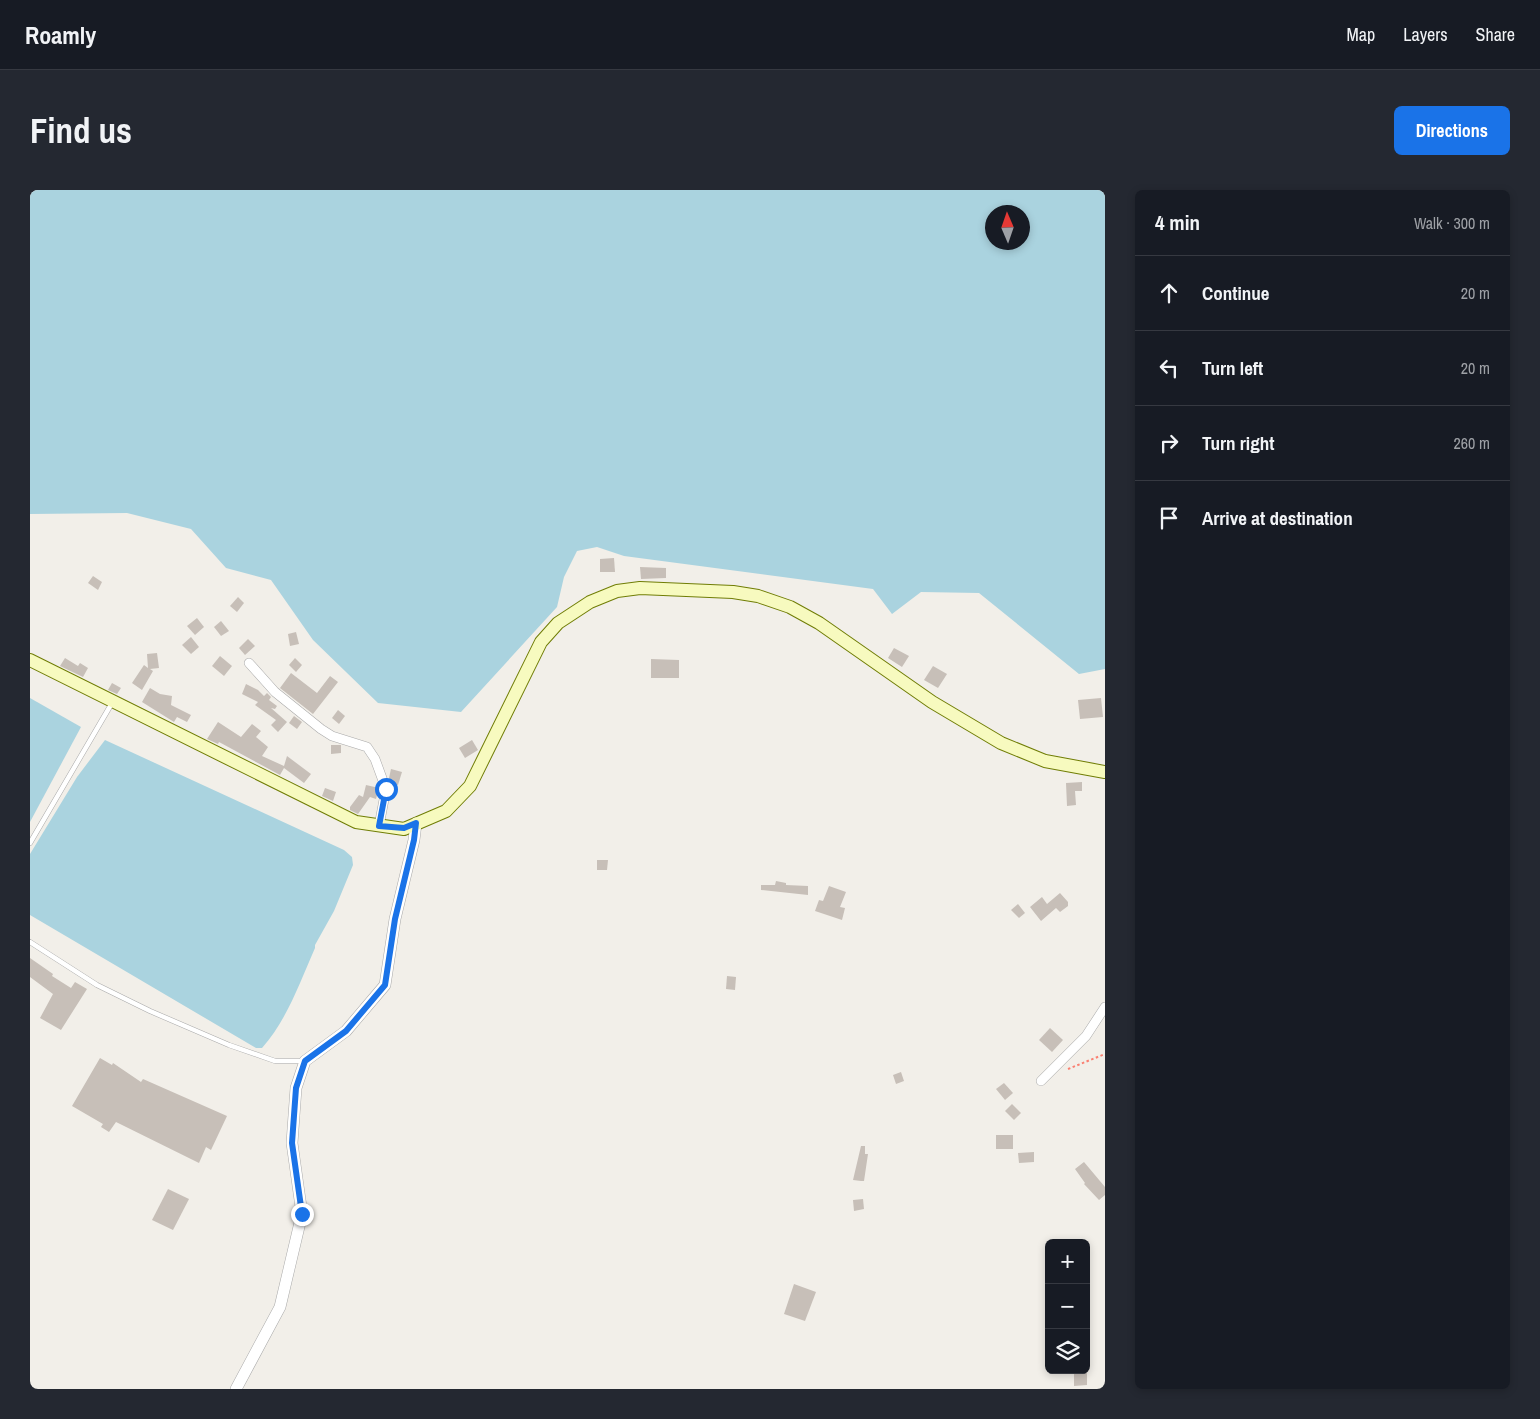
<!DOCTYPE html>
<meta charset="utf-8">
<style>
:root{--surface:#171b24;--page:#242831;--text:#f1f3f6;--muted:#9ea1a6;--line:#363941;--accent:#1a73e8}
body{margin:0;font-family:"Archivo Narrow",sans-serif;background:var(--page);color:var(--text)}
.controls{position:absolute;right:15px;bottom:15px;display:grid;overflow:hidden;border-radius:8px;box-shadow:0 2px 8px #0003}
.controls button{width:45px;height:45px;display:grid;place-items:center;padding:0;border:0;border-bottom:1px solid var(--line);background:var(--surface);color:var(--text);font:25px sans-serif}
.compass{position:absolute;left:955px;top:15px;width:45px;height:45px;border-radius:50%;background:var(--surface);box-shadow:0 2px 8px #0003;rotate:358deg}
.stop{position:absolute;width:15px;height:15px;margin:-11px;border:4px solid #1a73e8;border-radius:50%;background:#fff}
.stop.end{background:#1a73e8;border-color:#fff;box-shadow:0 1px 5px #0008}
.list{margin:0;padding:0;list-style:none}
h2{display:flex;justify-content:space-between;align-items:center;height:65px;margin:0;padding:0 20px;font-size:21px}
h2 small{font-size:16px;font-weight:400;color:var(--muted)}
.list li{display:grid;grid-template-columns:32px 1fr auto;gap:15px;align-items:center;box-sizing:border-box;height:75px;padding:0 20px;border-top:1px solid var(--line)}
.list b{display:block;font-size:19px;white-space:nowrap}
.list em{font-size:16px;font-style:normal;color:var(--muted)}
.icon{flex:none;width:28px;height:28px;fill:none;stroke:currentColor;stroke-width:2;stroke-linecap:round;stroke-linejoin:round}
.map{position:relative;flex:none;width:1075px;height:1199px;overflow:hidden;border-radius:8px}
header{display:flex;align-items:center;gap:30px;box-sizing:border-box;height:70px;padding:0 25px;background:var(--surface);border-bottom:1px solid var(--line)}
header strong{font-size:24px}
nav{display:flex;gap:28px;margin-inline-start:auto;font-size:18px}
.intro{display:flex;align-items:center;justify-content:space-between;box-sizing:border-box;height:120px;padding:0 30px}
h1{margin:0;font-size:35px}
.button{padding:12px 22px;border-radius:8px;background:var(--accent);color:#fff;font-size:18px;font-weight:700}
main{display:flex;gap:30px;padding:0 30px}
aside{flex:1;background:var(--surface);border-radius:8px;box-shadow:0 2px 8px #0003}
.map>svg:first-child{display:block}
</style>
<header>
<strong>Roamly</strong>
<nav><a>Map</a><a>Layers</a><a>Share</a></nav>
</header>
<div class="intro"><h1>Find us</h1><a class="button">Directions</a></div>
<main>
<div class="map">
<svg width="1075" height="1199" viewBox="0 0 1075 1199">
<rect width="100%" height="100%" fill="#f2efe9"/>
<g fill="#aad3df" fill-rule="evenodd">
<path d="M0,0H1075V479L1049,484L949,403L891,402L862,424L843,399L594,366L567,357L547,361L534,387L527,417L431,522L348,513L283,450L241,390L196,378L161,339L97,323L0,324ZM962,22H992V52H962Z"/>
<path d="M0,508L51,537L0,632Z"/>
<path d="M75,550L314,660L322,667L323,675L304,721L285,755V758C270,792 257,830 232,858H226L0,725V664L47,587Z"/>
</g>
<g fill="#c7bfb8">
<path d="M584,368L585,382H570V369Z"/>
<path d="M610,377L636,378V388L611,389Z"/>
<path d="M63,386L72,392L68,400L58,393Z"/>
<path d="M208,407L214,413L207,422L200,416Z"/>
<path d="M167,428L174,437L165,445L157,436Z"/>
<path d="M191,431L199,441L191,446L184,437Z"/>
<path d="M266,442L269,454L260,456L258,444Z"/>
<path d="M161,447L169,457L161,464L152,455Z"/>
<path d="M218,449L225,456L215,465L209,458Z"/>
<path d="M864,458L879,466L872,477L858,468Z"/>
<path d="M127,463L129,478L120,479L123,481L112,500L102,493L114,475L118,478L117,464Z"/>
<path d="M190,466L202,476L194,486L182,476Z"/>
<path d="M35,468L48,476L50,473L58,478L53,487L30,476Z"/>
<path d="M265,468L272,475L266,482L259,475Z"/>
<path d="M621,469L649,470V488H621Z"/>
<path d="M903,476L917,484L908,498L894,490Z"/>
<path d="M261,483L287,503L300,486L308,492L283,524L250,498Z"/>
<path d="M82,493L91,498L87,504L78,500Z"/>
<path d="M216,494L228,500L234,506L237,503L241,507L239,510L247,516L245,519L241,518L257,532L248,542L241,535L246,530L225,515L228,512L212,504Z"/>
<path d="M120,498L130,504L142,506L141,515L161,525L157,532L147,527L144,532L112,512Z"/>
<path d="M1071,508L1073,527L1050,529L1048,510Z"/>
<path d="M308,520L315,526L309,534L302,528Z"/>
<path d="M264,526L272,532L267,539L259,533Z"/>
<path d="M188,532L211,547L222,534L231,541L226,547L238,557L232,566L254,576L257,566L281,584L274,593L254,578L250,585L189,552L188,554L177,549Z"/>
<path d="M442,550L448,560L435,568L429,558Z"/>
<path d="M301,555H311V563L301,564Z"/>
<path d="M361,579L372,582L368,595L361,593L359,588Z"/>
<path d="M1052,592V601H1045L1046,615L1037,616L1036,593Z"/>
<path d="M336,595L349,598L346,609L340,607L328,624L320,620V617L329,605L333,607Z"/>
<path d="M295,598L306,602L303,611L292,606Z"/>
<path d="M567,670H578L577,680H567Z"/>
<path d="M746,691L756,693V695L778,696V705L731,700V695H745Z"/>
<path d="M799,696L816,702L810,717L815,718L812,730L785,721L789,710L793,711Z"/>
<path d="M1030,703L1038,712V716L1030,722L1026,718L1011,731L1000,717L1012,707L1017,714Z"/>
<path d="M988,714L995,723L989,728L981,720Z"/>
<path d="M0,768L23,784L22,786L41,798L45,792L57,799L31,840L10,828L23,804L0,787Z"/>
<path d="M697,786L706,787L705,800L696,799Z"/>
<path d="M1020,838L1033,850L1022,862L1009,850Z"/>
<path d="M70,868L82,875L83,873L111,892L113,889L197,926L181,960L176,957L169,973L86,932L79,942L71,937L73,934L42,916Z"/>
<path d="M871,882L874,891L866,894L863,885Z"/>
<path d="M974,893L983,903L975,910L966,899Z"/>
<path d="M982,914L991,923L984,930L975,921Z"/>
<rect x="966" y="945" width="17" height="14"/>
<path d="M831,956H835V964H838L834,991H831L823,990Z"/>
<path d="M1004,962V972L989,973L988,963Z"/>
<path d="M1054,972L1075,997V1005L1069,1010L1054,994L1055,993L1045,979Z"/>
<path d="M138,999L159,1009L143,1040L122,1030Z"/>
<path d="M833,1009L834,1019L824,1021L823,1010Z"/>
<path d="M764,1094L786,1102L775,1131L754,1124Z"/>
<path d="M1044,1182H1057V1195L1044,1196Z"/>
</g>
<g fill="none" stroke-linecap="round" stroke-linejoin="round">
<g stroke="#a9a9a9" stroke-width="5.5">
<g id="service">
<path d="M0,653L82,513"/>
<path d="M0,752L67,795L120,821L199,855L245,871H273"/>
</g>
</g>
<g stroke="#a9a9a9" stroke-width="10">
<g id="minor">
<path d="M219,473L245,502L291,539L302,546L337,557L345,569L356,599L349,636"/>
<path d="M1011,891L1056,846L1075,817"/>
</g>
</g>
<g stroke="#a9a9a9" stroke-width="12">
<path id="tertiary" d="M206,1199L250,1117L272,1024L262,953L266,898L275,871L316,841L355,795L365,729L384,650L386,633"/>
</g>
<g stroke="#707d05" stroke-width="14">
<path id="secondary" d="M0,470L326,632L374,639L416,621L440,596L511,452L528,433L560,412L587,401L610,398L703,402L728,406L760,417L789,433L902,512L971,553L1015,571L1075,582"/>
</g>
<path stroke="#fa8072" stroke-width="2" stroke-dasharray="2.5 2.5" stroke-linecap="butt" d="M1038,879L1075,864"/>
<use href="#service" stroke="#fff" stroke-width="4.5"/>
<use href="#minor" stroke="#fff" stroke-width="9"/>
<use href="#tertiary" stroke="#fff" stroke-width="11"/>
<use href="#secondary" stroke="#f7fabf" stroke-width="12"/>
</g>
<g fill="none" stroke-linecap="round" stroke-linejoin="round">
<path stroke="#1a73e8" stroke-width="6" d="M272,1024L262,953L266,898L275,871L316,841L355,795L365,729L384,650L386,633L374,638L349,636L356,599"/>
</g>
</svg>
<div class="controls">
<button>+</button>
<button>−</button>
<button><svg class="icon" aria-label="layers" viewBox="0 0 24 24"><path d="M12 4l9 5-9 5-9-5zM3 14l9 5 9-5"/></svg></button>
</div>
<svg class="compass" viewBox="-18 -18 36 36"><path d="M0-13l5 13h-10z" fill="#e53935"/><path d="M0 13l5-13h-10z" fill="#9ea1a6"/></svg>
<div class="stop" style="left:356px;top:599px"></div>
<div class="stop end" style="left:272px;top:1024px"></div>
</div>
<aside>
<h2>4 min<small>Walk · 300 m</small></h2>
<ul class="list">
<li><svg class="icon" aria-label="ahead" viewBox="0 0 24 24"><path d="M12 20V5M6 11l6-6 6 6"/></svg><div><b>Continue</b></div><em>20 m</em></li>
<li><svg class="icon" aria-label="left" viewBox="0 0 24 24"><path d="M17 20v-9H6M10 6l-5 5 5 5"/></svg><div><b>Turn left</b></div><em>20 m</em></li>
<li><svg class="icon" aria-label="right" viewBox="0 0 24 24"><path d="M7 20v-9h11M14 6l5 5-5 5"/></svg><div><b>Turn right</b></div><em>260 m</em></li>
<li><svg class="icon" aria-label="arrive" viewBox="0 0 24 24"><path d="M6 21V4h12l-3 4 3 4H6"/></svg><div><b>Arrive at destination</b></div></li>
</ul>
</aside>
</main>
